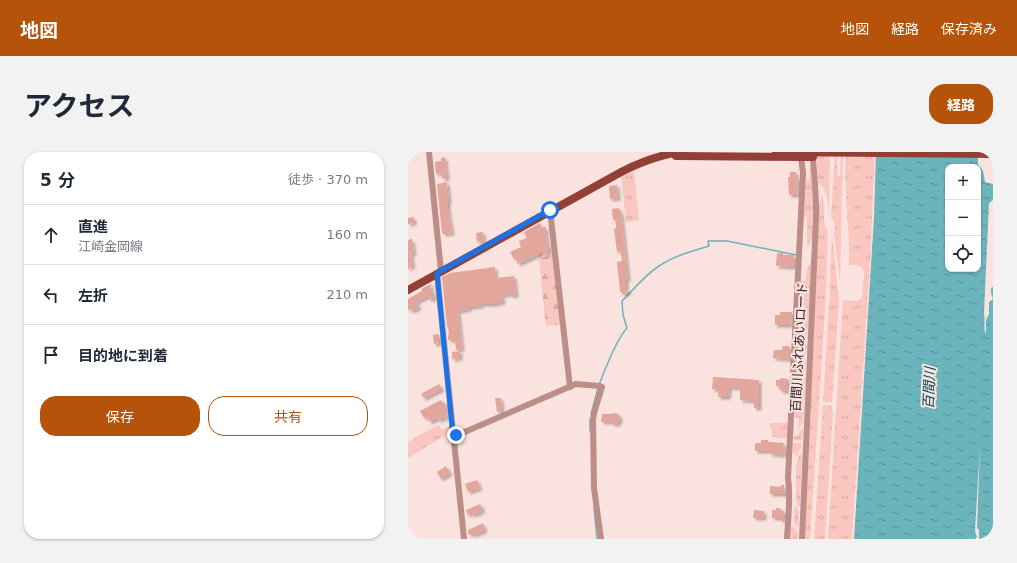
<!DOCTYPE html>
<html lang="ja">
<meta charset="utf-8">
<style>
:root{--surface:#fff;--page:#f2f2f3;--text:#1f2937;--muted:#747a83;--line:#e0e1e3;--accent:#b45309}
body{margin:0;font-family:"DejaVu Sans","Noto Sans JP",sans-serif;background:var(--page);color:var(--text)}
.controls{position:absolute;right:12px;top:12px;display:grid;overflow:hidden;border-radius:8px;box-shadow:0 1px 3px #0004}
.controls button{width:36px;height:36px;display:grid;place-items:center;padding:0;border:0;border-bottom:1px solid var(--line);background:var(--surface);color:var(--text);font:20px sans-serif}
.stop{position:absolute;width:12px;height:12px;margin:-9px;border:3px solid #1a73e8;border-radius:50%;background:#fff}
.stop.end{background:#1a73e8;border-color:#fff;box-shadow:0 1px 4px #0008}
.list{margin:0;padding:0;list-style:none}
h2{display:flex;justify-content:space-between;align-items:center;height:52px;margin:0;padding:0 16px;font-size:17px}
h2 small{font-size:13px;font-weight:400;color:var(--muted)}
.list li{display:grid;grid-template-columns:26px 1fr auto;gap:12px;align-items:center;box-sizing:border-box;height:60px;padding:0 16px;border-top:1px solid var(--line)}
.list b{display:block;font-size:15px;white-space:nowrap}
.list p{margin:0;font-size:13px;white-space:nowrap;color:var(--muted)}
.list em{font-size:13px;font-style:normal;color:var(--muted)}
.actions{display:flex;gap:8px;padding:12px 16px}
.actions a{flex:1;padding:9px 0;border:1px solid var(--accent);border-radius:16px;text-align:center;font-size:14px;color:var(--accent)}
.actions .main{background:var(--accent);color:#fff}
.icon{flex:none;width:22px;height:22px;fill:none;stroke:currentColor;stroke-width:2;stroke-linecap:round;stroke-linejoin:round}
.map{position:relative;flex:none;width:585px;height:387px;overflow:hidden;border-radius:16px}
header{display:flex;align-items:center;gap:24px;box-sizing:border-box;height:56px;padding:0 20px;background:var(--accent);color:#fff}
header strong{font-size:19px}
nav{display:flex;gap:22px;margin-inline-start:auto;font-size:14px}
.intro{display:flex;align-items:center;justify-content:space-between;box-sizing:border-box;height:96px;padding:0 24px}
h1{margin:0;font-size:28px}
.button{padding:10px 18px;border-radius:16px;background:var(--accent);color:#fff;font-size:14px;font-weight:700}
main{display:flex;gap:24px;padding:0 24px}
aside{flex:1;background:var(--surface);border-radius:16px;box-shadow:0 1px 3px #0004}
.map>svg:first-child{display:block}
</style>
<header>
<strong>地図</strong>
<nav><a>地図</a><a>経路</a><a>保存済み</a></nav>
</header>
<div class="intro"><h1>アクセス</h1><a class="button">経路</a></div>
<main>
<aside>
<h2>5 分<small>徒歩 · 370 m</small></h2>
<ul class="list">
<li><svg class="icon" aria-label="ahead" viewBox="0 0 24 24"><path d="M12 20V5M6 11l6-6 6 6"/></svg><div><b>直進</b><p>江崎金岡線</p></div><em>160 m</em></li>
<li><svg class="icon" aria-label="left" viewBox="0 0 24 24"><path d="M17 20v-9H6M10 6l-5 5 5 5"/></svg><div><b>左折</b></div><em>210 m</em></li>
<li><svg class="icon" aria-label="arrive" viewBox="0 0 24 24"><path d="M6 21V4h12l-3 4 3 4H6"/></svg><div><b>目的地に到着</b></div></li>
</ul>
<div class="actions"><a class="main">保存</a><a>共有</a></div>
</aside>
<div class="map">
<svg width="585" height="387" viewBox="0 0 585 387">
<defs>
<pattern id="grass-tufts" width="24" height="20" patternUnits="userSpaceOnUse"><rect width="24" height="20" fill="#fac7c0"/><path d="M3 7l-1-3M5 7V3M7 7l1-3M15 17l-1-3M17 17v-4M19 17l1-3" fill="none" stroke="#d7aba5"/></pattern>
<pattern id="forest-firs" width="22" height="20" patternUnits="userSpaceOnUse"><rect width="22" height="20" fill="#fac7c0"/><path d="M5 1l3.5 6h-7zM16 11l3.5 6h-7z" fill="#d7aba5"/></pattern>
<pattern id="water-ripples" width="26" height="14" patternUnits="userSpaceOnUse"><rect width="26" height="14" fill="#6cb4bc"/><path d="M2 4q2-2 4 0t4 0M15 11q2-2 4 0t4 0" fill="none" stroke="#599299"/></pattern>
<filter id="shadow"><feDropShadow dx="2.5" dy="2.5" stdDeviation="1" flood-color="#0004"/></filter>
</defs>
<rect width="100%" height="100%" fill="#fae2de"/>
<g fill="url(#grass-tufts)">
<path d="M409,0H422L421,64L419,44L415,35L410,31L409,19Z"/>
<path d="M427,0H430L429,24H432L433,0H435L432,130L426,81L427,72L423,65Z"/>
<path d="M438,0H467L462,111L444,387H420L435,148L448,149L454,146L456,121L454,115L449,113H441C442,75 435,38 438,0Z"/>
<path d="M402,16H403L406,57L405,86L399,96V64H396L398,25L399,29L401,28Z"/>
<path d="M226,19L231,68L218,70L213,23Z"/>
<path d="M414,43L416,52V72L420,79L418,142L402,387H397L411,54Z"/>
<path d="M424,81L431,149L424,250H415L421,155Z"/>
<path d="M403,110H404L399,187L398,186L395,175L396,171L395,169L397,154H392L393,129H398V120Z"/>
<path d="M394,182L395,188L399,193L398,201L394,205V199H389L390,194L391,192Z"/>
<path d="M398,205L397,218L393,221C393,227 393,236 388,240L389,213L395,211Z"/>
<path d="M398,225L395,270L390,279L391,266H387V244C394,241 395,233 396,226Z"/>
<path d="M415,253H423L425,260L417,387H406Z"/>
<path d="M362,271H382L381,287L366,285L364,284V278L362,277Z"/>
<path d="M31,273L34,278L42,274L43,282H39L0,306V290L19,279Z"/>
<path d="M395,275L394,288L393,289L386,288V284H389Z"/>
<path d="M385,291H393V295L388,306V301H385Z"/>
<path d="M394,299L392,353L391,354H390L388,346V314L389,309Z"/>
<path d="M387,353L391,360L390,376L386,370Z"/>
<path d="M382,375H387L390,383L389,387H382Z"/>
</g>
<path fill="url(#forest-firs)" d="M144,95V100L134,102L135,105L145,104L153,173L138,174L130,98Z"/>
<path fill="url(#water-ripples)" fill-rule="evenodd" d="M468,0H570V12L575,19L577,30L585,32V61V48L581,51L576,161C577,166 576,175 577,181L578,179V168L581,162V150L585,147L583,141V136L585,135V387H571V378L569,376L572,293L567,379L569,385L567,387H446L466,65ZM540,15H570V117H540Z"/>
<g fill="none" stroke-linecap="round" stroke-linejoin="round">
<g stroke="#6cb4bc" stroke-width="1.5">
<path d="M191,233C197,218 208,187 219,176L215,163L214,149C226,137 237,123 251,114C266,104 284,99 301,94L300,89H319L388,103"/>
<path d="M183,262L190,236"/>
<path d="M182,267V279"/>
<path d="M186,355L189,387"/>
</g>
</g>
<g fill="#e2a69d" filter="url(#shadow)">
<path d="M37,5L39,26L34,27V21L28,22L27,10L33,9V6Z"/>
<path d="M382,20H388V25H390L389,43H381L380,25H382Z"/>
<path d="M39,30L41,49H40V57L44,81L35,82V81H34L31,51L29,33H30V32Z"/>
<path d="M209,33L210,46L202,47L201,34Z"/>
<path d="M211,56L212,60H213L220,127H218V137L221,139L216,143L212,139L209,110L214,109L213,99L209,100L206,77L208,76V68H205L204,57Z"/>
<path d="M6,65V71L0,72V66Z"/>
<path d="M132,71L134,76L138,75V82L141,102L135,103V100L110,112L108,107H106L102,100L113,95L111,89L119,86L116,80Z"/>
<path d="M75,80L76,89L69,90L68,81Z"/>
<path d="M4,87L6,101L3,102L5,114H3L0,118V88Z"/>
<path d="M369,101H375V103H386V115L368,114Z"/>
<path d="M87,115L88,126L106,124L108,143L103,144V142L94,143L95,150L88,151V152H73V154L61,155V157L50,159L54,197L48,198L47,188H40V183H41L40,175H39L34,125L42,121Z"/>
<path d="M23,132L24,134L22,135L27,145L22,148L20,144L8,150L11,155L4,159L3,157L0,158V147L14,139L13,137Z"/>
<path d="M372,160H384L383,175H382V173H367V163H372Z"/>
<path d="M31,182V191L26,192L25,183Z"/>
<path d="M375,194H381V210L380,209V207L365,206L366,198H374Z"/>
<path d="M52,199V206L44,207V200Z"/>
<path d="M305,225L351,228V256H346V249L332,248V236L321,235L320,245H310L311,238L304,237Z"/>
<path d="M372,226L380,227V239H373V237H371V234H368V228H372Z"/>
<path d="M31,232L34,237L16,246L13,242Z"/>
<path d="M87,246H93L94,259L89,260Z"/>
<path d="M33,248L35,251L37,250L39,270L37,265L32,268L30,266L22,270L19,265L16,266L12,259Z"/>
<path d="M204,261L211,262V264H212V269H210V272H204V270H193L194,262H204Z"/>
<path d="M353,288H360V290L376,291L375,295H377L376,306V303L362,302L363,299H347V291H353Z"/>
<path d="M38,314L42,321L33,327L29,320Z"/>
<path d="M69,328L72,336L60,340L57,332Z"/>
<path d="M373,333H376L377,342H362V334L373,335Z"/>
<path d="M72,352L75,358L72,359L73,360L65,363L64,361L60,363L58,358Z"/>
<path d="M368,356H373L372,358L376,359V370H374V366H364V358H368Z"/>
<path d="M346,358L356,359V366H345Z"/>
<path d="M75,371L77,378L66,383L65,382H60V378Z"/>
</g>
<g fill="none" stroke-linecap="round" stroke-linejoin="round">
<g stroke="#bd8d87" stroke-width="6">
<path d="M21,0L33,119"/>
<path d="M142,58L162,235"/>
<path d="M29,121L37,201L56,387"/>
<path d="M45,285L168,232L192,234L194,235L186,261L185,268L186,336L193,387"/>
<path d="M379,387C380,366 383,346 380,326L395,21L393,5"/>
<path d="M394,387L408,67C409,46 406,26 405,5"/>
</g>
<g stroke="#913f37" stroke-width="8">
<path d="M268,4L405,5L406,0"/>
<path d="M0,138L215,19C233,10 254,2 275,0"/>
</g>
<path stroke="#913f37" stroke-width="8" d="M368,0L585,2"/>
</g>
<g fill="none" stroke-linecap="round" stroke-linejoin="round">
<path stroke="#1a73e8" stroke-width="5" d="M48,283L45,284L29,121L142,58"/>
</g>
<g text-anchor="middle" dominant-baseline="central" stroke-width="4" stroke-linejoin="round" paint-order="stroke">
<g font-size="13" fill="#322928" stroke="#fae2de">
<text transform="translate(391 195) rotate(-87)">百間川ふれあいロード</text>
</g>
<g font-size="14" font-style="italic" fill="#02484e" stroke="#fae2de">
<text transform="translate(521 236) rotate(-88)">百間川</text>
</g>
</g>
</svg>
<div class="controls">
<button>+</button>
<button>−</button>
<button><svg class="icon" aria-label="locate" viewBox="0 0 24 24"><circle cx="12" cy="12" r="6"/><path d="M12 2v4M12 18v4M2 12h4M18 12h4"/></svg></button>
</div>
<div class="stop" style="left:142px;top:58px"></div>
<div class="stop end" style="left:48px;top:283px"></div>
</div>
</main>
